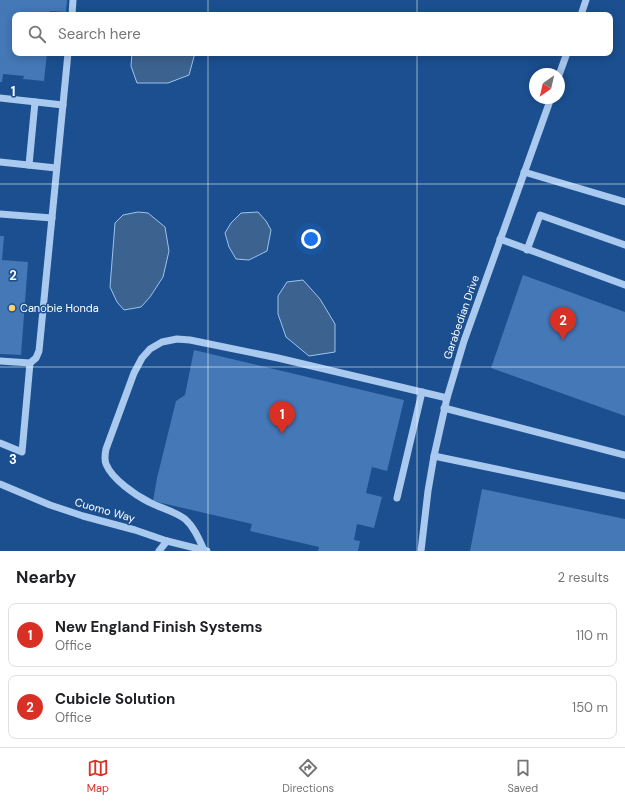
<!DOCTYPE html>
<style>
:root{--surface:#fff;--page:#f6f6f6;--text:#202124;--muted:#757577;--line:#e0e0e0;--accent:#d93025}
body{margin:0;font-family:"DM Sans",sans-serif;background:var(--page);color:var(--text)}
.compass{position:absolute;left:529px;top:68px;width:36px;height:36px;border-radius:50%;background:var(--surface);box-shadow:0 2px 10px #0003;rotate:214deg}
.you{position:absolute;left:311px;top:239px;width:14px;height:14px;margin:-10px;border:3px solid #fff;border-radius:50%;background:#1a73e8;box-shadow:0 0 0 6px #1a73e833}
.badge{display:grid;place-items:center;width:26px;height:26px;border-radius:50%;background:var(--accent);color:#fff;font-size:13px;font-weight:700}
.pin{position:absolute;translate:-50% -33px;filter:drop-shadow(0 1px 2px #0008)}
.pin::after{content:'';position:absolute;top:21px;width:14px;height:12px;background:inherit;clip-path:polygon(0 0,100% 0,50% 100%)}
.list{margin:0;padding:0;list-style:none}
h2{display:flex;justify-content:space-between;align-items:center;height:52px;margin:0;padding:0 16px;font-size:17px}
h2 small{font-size:13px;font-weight:400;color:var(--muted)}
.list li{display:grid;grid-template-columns:26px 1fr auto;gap:12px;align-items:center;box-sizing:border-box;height:64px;margin:0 8px 8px;padding:0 8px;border:1px solid var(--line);border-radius:8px}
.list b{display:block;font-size:15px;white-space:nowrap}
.list p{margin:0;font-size:13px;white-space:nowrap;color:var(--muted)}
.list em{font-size:13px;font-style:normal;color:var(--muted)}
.icon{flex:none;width:22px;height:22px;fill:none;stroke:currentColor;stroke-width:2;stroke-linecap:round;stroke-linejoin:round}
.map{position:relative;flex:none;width:625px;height:551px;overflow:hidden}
.search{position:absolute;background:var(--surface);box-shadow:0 2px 10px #0003;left:12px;right:12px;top:12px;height:44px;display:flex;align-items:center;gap:10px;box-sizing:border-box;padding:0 14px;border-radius:8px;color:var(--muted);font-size:15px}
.sheet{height:196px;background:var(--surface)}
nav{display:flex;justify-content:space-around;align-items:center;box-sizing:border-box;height:56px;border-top:1px solid var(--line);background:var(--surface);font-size:11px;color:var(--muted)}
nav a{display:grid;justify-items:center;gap:2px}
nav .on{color:var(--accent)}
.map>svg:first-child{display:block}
</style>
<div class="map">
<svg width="625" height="551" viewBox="0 0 625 551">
<rect width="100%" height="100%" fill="#1b4f8f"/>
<g fill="#3c6290" stroke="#9cc4f0">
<path d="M132,53H195L189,75L168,83H137L131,66Z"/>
<path d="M138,212L148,213L165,227L169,251L163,277L150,297L141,307L124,310L117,302L110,287L115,223L123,215Z"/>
<path d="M258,212L266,221L271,230L267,251L249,260L236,259L229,247L225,233L231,223L241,213Z"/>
<path d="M303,280L320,299L335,324V352L309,356L286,337L278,314V296L287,282Z"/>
</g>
<g fill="#4478b7">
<path d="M0,0H67L66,12L50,11V15H15V53H47L44,81L23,79L24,76L3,74L2,82H0Z"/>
<path d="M0,236H4L2,260L28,262L21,355L0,354Z"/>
<path d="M523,275L625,312V416L491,368Z"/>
<path d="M194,350L404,400L387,471L372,467L366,493L382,497L374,528L357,524L354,540L360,541L358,551H318L319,547L250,531L252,524L153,501L157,478L176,401L185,395Z"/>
<path d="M482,489L625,519V551H470Z"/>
</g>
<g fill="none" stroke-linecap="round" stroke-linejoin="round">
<g stroke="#a9c9ee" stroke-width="7">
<path d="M72,15L73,0"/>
<path d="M581,15L586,0"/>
<path d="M559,75L567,53"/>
<path d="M0,98L63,105"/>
<path d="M0,162L56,168"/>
<path d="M29,165L35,102"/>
<path d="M524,172L625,202"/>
<path d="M0,214L52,218"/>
<path d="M500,239L625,285"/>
<path d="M527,250L540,215L625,245"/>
<path d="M0,361L30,363"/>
<path d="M444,408L625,455"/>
<path d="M0,443L22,452L30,363L36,358L39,351L68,53"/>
<path d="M434,456L625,496"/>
<path d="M0,484L50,505L83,516L135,530L167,541L207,551"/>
<path d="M397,498L422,392"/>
<path d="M204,550C199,539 194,527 185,519C174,511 160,508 149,502C135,495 112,479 106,464C104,459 105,454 106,449L134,373L142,358L150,349L162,342L177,339L190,340L278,358L447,398"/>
<path d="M159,551L167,541"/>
<path d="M421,551L428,491L434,456L447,398L464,341L551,98"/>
</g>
</g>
<path fill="none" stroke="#fff" stroke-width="1" stroke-opacity="0.55" d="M208,0V15M417,0V15M208,53V551M417,53V551M0,184H625M0,367H625"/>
<circle fill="#ffd166" stroke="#1b4f8f" stroke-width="1.5" cx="12" cy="308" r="4"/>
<g text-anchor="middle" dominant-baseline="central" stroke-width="3" stroke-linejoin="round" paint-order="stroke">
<g font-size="11" fill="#fff" stroke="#1b4f8f" text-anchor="start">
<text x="20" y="308">Canobie Honda</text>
</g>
<g font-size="11" fill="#fff" stroke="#1b4f8f">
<text transform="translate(461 317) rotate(-71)">Garabedian Drive</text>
<text transform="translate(105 510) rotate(16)">Cuomo Way</text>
</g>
</g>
<g font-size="13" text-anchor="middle" font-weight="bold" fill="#fff" stroke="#1b4f8f" stroke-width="3" stroke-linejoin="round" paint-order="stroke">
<text x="13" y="96">1</text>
<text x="13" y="280">2</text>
<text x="13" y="464">3</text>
</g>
</svg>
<svg class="compass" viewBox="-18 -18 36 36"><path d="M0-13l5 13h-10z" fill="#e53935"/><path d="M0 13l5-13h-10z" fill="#757577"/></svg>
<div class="you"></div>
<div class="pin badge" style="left:282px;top:434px">1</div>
<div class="pin badge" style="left:563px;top:340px">2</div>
<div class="search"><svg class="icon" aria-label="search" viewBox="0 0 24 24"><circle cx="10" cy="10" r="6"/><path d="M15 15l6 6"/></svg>Search here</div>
</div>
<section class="sheet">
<h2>Nearby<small>2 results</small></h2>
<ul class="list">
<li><span class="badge">1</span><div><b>New England Finish Systems</b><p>Office</p></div><em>110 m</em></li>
<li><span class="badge">2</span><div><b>Cubicle Solution</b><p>Office</p></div><em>150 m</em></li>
</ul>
</section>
<nav>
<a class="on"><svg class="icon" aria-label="map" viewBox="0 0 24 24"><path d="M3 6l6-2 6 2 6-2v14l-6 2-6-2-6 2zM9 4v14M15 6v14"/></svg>Map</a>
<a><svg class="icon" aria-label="directions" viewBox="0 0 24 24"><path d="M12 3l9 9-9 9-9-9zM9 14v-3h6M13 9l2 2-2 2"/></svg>Directions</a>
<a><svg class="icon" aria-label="saved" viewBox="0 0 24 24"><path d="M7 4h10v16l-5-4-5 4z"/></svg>Saved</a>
</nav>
